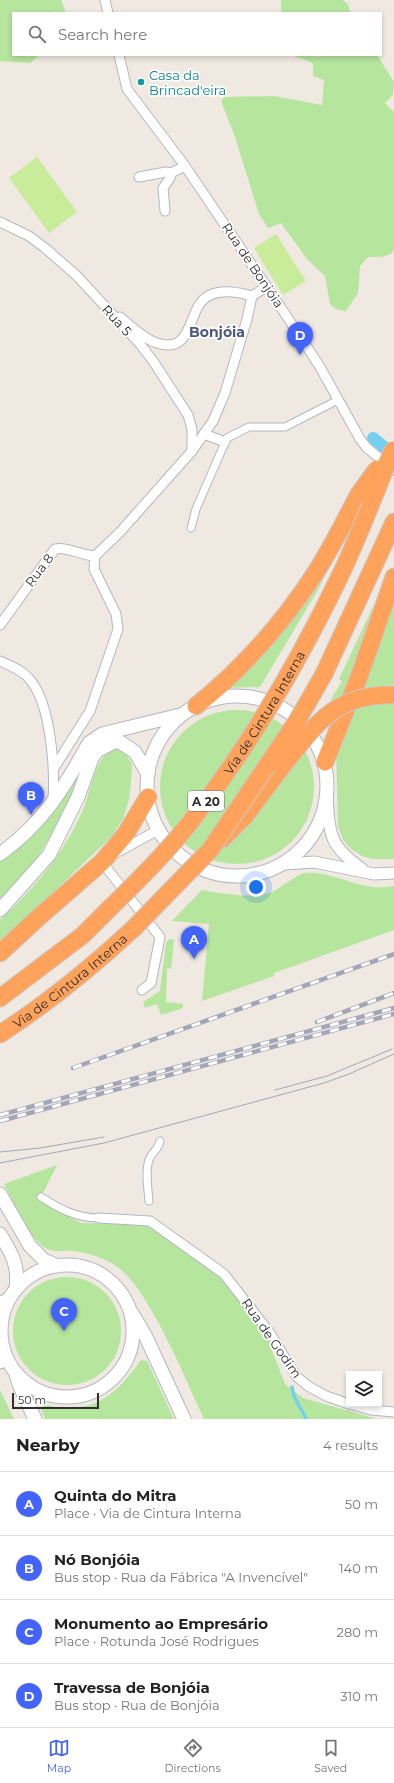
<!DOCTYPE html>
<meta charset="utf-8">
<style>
:root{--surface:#fff;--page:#f6f6f6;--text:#222;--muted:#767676;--line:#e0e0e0;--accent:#4264fb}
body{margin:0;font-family:Montserrat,sans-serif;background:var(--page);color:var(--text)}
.controls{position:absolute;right:12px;bottom:12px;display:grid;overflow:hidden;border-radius:0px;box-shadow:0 2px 6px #0003}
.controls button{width:36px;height:36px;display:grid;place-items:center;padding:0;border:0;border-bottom:1px solid var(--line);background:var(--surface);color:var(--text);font:20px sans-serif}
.scale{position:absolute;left:12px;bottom:10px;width:87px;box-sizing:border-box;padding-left:4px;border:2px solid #2e2e2e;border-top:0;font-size:11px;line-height:14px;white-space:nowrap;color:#2e2e2e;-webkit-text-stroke:3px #fff;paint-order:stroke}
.you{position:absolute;left:256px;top:887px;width:14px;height:14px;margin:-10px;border:3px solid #fff;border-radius:50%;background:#1a73e8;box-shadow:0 0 0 6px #1a73e833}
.badge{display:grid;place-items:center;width:26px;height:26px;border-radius:50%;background:var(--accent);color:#fff;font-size:13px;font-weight:700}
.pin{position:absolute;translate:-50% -33px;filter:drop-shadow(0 1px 2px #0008)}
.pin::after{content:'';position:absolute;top:21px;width:14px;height:12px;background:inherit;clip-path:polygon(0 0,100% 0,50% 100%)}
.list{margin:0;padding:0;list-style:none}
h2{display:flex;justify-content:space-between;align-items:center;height:52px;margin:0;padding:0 16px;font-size:17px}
h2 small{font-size:13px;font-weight:400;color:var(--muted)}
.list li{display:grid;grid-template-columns:26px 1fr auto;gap:12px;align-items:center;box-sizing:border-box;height:64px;padding:0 16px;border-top:1px solid var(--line)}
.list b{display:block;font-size:15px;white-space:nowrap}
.list p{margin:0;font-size:13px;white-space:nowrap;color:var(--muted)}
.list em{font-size:13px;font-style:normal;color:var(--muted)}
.icon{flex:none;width:22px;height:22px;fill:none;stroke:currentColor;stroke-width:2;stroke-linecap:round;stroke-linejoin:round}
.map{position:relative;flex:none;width:394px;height:1419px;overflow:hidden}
.search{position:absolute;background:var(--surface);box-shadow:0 2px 6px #0003;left:12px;right:12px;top:12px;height:44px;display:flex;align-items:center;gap:10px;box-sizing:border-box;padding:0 14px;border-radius:0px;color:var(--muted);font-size:15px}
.sheet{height:308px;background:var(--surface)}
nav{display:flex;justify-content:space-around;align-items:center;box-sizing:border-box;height:56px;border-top:1px solid var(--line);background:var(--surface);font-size:11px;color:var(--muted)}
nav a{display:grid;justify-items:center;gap:2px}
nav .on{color:var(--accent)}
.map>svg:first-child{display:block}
</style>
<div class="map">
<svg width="394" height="1419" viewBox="0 0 394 1419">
<rect width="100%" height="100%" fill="#efe9e1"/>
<g fill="#b6e59e">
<path d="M0,0H61L66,13H13V55H40L30,63L0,61Z"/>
<path d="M281,0H342L347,3L351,13H281Z"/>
<path d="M291,55H377L394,82L393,95L385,103L394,112V250C389,258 377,257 368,257L360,266L358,293L346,311L336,309L330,304L325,276L307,259L281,223L268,228L259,214L235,137L221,101L224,97L274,96L322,105L324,80L313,76V63Z"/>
<path d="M329,566L319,588L260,687L227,688Z"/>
<path d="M379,594H381L347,693L333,700L331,699L342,681L339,679Z"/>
<path d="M394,600V685L360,689Z"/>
<path d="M372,704H394V859H372L362,856L351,849L343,840L338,826L336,749L347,716L356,708Z"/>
<circle cx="237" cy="787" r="77"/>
<path d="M117,749L126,754L132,764L131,782L129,800L123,819L111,837L0,943V920C35,888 66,851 84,807C91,789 95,753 117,749Z"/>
<path d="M82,765L67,807L53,832L30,870L0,902V860L7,855Z"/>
<path d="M304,873C335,870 360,893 394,886V930L274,973V976L202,1001L209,924L172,921L202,890C217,893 255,899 269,893C282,888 291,878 304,873Z"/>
<path d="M170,939L174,940L171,969L167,968L166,1002L183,1004V1008L161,1015L157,1004L145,1008L143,1002L160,991L166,942Z"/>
<path d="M57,1165L41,1197L57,1210L81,1223L147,1224L228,1283L268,1340L285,1384L303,1398L377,1419H204C185,1379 152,1295 119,1268C107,1259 90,1253 74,1251C62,1250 50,1254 40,1244C23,1228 15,1204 4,1184Z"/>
<circle cx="67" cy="1331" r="54"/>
<path d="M141,1360L147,1361L174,1419H45L41,1409L44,1405C49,1405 52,1406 56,1407C100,1412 118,1391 141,1360Z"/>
<path d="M0,1390L14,1419H0Z"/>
</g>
<g fill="#c9ec9a">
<path d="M37,157L77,212L49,233L9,178Z"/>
<path d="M276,234L306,281L283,295L254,248Z"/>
</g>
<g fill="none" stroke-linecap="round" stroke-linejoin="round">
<path stroke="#75cff0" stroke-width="3.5" d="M292,1387C293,1400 301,1407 306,1419"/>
<path stroke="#75cff0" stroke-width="12" d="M373,438L394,455"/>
<g stroke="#b4b7c1" stroke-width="9">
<g id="pedestrian">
<path d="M191,528L196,509L227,438L249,427H285L338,400"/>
<path d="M41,1197C60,1209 76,1218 99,1218"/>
<path d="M149,1201C148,1188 145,1172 149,1160C151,1153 159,1149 160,1141"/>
</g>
</g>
<g stroke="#b4b7c1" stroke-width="11">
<g id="minor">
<path d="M105,0L108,13"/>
<path d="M119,55L127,89L185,166L300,336L320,367L360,439L367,448L394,470"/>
<path d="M139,177L166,172L171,173"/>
<path d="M165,211L163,188L170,178L171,173L185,166"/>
<path d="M0,222L29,236L45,248L76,275L140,344L153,361L188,415L192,429V451"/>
<path d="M120,317C131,326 144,339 157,343C188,353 188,323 199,305C210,287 235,291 252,296"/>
<path d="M204,434L225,442"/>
<path d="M0,625L55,549C65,546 84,556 95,556"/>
<path d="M0,661C11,666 24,671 31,681C51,706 55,769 53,800"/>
<path d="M54,768L90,711L118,629L116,614L94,569L95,556L120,532L192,451L213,421L225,393L247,319L252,296L266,287"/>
<path d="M116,853L158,830"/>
<path d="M105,860L102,862L160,937L151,983L142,990"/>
<path d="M99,1218L150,1221L224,1274L270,1333L296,1376L308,1386L326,1396L349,1404"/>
<path d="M0,1301L12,1296"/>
<path d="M350,1404L371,1410L394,1412"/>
</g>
</g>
<g stroke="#b4b7c1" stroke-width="13">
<g id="tertiary">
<path d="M327,798C330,836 329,845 362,869"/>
<path d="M284,864L314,862L374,874L394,873"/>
<path d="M0,1363L7,1359"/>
</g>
</g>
<g stroke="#b4b7c1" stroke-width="15">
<g id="secondary">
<circle cx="237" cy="786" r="90"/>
<path d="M0,854C43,823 64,788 89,743L102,734L180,715"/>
<path d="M0,910L49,855L78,797L92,758L97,751L114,742H120L135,752L148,774"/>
<path d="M0,1194L30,1246L44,1260L57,1266"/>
<path d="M0,1234C12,1254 19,1265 16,1289"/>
<circle cx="67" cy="1331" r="66"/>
<path d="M132,1313L145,1335L184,1419"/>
<path d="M16,1375L21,1389L35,1419"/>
</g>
</g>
<g stroke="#c9c9c9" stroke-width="19">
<g id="motorway">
<path d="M324,674L394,522"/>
<path d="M196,706C243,668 283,623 316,572C332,547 345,520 359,494"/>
<path d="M325,762L359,677L394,577"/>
<path d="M222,839L245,816L282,767"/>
<path d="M0,953L39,917L102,862L125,835L148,797"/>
<path d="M0,998L83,935L112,906"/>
<path id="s1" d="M0,1034C48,1003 92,967 134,928"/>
</g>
</g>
<use href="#pedestrian" stroke="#fff" stroke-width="7"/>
<use href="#minor" stroke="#fff" stroke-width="9"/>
<use href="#tertiary" stroke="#fff" stroke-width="11"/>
<use href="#secondary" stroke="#fff" stroke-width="13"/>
<use href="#motorway" stroke="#ffa35c" stroke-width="17"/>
<g stroke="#a3a6b8" stroke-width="1">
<path d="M275,1090L327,1076L392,1049"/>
<path d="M0,1152L40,1148L104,1137"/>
<path d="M0,1163L104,1143L324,1083L349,1074L394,1054"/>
</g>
<g stroke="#a3a6b8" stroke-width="4.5">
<g id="rail">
<path d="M317,1022L394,993"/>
<path d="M73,1068L394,954"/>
<path d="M0,1115L394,1008"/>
<path d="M0,1121L394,1014"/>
</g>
</g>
<use href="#rail" stroke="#fff" stroke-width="3" stroke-dasharray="9" stroke-linecap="butt"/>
<g stroke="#c9c9c9" stroke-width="19" stroke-linecap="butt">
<g id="motorway-bridge">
<path d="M359,494L377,469"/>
<path d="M282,767C315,725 335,693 394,695"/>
<path id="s2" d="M112,906C140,879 168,851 192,820C250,745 298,663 339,578C359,537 375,492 393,450"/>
<path d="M134,928L210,850L297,721L324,674"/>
</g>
</g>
<use href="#motorway-bridge" stroke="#ffa35c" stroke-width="17"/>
</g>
<circle fill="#0f9aa8" stroke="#fff" stroke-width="1.5" cx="141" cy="82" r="4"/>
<g text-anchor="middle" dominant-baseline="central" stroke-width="3.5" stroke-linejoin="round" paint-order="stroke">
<rect fill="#fff" stroke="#6d6d6d" stroke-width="1" x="188" y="791" width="36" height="20" rx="3"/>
<g font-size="12" font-weight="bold" fill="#2e2e2e">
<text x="206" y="801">A 20</text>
</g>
<g font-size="13" fill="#0d838f" stroke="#fff" text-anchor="start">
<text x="149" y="75">Casa da<tspan x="149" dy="15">Brincad'eira</tspan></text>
</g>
<g font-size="13" fill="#2e2e2e" stroke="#fff">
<text transform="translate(253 265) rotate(56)">Rua de Bonjóia</text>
<text transform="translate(117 320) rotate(47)">Rua 5</text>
<text transform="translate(39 570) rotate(-53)">Rua 8</text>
<text stroke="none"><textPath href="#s2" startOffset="247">Via de Cintura Interna</textPath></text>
<text stroke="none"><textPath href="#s1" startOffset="88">Via de Cintura Interna</textPath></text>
<text transform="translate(272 1338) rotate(55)">Rua de Godim</text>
</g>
<g font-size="14" font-weight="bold" fill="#4d5680" stroke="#fff">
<text x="217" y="332">Bonjóia</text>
</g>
</g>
</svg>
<div class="controls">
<button><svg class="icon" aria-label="layers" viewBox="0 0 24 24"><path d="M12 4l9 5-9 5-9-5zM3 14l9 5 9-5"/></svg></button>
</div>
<div class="scale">50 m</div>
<div class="you"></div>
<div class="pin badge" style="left:194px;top:959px">A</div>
<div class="pin badge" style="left:31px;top:815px">B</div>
<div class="pin badge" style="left:64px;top:1331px">C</div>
<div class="pin badge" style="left:300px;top:355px">D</div>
<div class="search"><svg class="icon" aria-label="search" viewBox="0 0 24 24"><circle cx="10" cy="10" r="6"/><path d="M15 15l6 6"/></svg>Search here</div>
</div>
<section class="sheet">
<h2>Nearby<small>4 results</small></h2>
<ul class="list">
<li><span class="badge">A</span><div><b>Quinta do Mitra</b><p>Place · Via de Cintura Interna</p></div><em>50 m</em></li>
<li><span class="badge">B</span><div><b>Nó Bonjóia</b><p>Bus stop · Rua da Fábrica &quot;A Invencível&quot;</p></div><em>140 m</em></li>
<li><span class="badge">C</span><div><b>Monumento ao Empresário</b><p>Place · Rotunda José Rodrigues</p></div><em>280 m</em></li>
<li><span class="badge">D</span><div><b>Travessa de Bonjóia</b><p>Bus stop · Rua de Bonjóia</p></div><em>310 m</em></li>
</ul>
</section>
<nav>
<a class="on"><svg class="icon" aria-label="map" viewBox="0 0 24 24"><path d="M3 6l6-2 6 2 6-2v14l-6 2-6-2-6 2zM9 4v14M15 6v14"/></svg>Map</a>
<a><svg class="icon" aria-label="directions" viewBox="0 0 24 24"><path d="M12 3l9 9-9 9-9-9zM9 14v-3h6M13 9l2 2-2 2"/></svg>Directions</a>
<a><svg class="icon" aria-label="saved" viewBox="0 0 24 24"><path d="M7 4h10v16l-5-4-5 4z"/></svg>Saved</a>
</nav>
